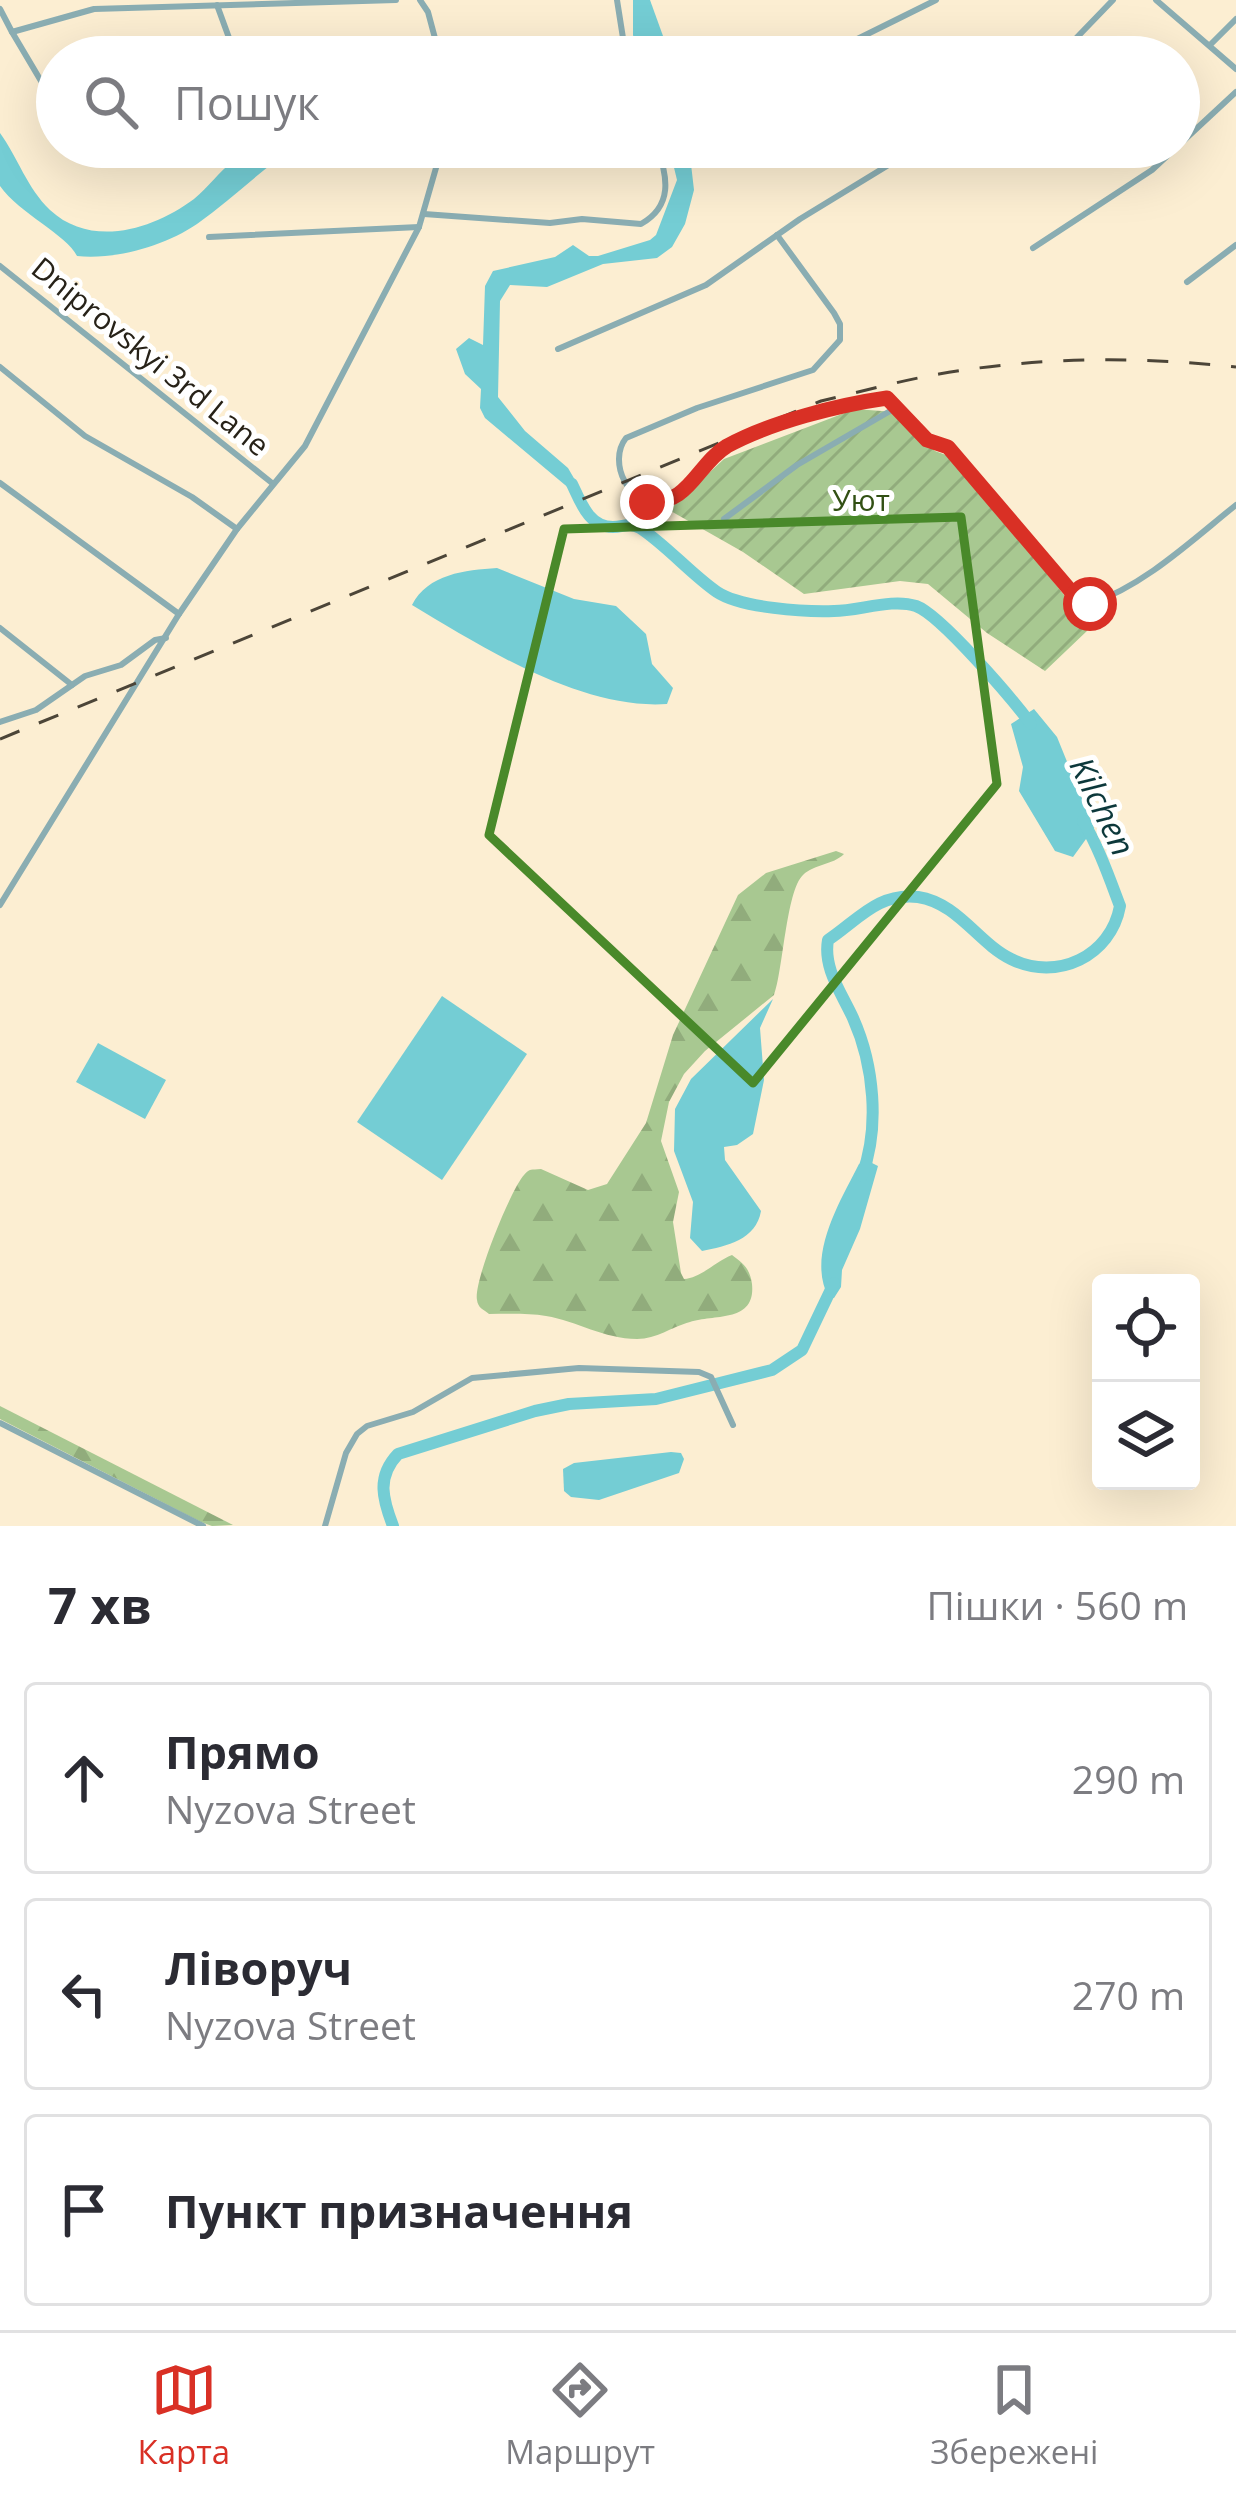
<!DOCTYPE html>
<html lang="uk">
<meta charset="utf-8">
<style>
:root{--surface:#fff;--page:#f7f7f7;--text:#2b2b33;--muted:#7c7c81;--line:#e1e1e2;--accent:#d93025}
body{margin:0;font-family:"Open Sans",sans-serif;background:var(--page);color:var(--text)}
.controls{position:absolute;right:36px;bottom:36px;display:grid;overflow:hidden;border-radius:12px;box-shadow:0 12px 48px #0002}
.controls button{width:108px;height:108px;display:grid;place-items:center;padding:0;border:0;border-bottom:3px solid var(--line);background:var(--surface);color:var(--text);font:60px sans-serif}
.stop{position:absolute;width:36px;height:36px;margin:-27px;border:9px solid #d93025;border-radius:50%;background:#fff}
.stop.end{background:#d93025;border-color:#fff;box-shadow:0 3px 12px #0008}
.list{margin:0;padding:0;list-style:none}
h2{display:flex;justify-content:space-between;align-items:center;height:156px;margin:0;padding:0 48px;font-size:51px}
h2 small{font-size:39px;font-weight:400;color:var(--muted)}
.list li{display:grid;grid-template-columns:78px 1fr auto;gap:36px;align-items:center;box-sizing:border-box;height:192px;margin:0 24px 24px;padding:0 24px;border:3px solid var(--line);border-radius:12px}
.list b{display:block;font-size:45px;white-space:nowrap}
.list p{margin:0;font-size:39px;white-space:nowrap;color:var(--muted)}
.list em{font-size:39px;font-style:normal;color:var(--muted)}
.icon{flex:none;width:66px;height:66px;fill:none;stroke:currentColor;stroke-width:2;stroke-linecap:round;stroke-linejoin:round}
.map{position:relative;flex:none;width:1236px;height:1526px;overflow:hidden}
.search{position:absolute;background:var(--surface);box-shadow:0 12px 48px #0002;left:36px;right:36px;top:36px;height:132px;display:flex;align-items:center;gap:30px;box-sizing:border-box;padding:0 42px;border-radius:66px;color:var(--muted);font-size:45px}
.sheet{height:804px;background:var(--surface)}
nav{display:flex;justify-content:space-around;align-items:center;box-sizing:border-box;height:168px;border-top:3px solid var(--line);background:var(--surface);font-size:33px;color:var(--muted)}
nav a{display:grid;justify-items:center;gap:6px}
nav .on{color:var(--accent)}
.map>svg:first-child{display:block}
</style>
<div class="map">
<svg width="1236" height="1526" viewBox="0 0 1236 1526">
<defs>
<pattern id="forest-firs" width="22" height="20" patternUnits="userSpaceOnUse" patternTransform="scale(3)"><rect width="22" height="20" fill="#a8c891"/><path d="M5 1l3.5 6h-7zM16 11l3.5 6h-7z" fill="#91ac7c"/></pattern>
<pattern id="garden-furrows" width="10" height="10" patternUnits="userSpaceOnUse" patternTransform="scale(3)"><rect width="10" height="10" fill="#a8c891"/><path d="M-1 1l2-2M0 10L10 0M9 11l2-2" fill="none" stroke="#91ac7c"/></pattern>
</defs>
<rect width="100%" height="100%" fill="#fceed2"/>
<g fill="url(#forest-firs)">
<path d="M836,851L844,854C833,865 814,864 803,875C786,891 783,972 774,995L705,1051L684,1074L669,1102L661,1141L679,1192L673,1222L681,1273L684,1279C701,1278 716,1261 732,1255C744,1264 750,1269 752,1284C756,1323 715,1314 690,1322C671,1327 657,1339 637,1339C604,1339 577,1321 546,1316C528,1313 507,1314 489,1314C483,1309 478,1308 477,1300C473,1282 511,1189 524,1175C530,1168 531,1170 541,1169L588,1190L607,1184L646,1123L673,1035L738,895L766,873Z"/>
<path d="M0,1406L233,1525L212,1526L201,1522L0,1419Z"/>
</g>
<path fill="url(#garden-furrows)" d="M855,409L895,412L935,451L954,458L1085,621L1088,630L1045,671L987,633L928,584L900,581L804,594L743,552L669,510L724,459Z"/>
<g fill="#74cdd4">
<path d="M633,0H650L667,47L662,57H638L633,35Z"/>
<path d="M0,133C18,158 27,188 50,210C92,249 154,229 194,199C208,188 219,171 234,161C254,148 273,147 296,147C260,170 231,200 197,224C165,246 115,260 77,256C67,235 19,213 0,186Z"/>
<path d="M669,147H689L694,190L685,224L672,247L657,258L603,264L547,287L510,285L500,301L498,397L525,431L568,468L582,492L577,495L485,418L480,408L481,389L465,374L456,349L469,338L483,345L485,286L493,271L555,257L573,245L589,256H598L650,240L656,235L677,180Z"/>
<path d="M497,568L574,599L616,606L646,634L652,664L673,688L667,704C581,710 484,648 412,605C428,574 465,570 497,568Z"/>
<path d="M1034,709L1057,737L1094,828L1073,857L1055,851L1019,791L1023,767L1011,724Z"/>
<path d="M442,996L527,1054L442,1180L357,1122Z"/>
<path d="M773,999L760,1028L764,1080L753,1134L737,1145L724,1147L725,1160L761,1211C756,1240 727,1246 702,1251L690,1238L693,1202L674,1151L675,1109L691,1079Z"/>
<path d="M98,1043L166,1080L145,1119L76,1082Z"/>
<path d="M868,1161L878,1166L860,1229L842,1270L841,1287L834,1298H829C806,1256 840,1202 859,1164Z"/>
<path d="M671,1452L681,1453L684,1459L679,1473L599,1500L571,1497L564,1491L563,1469L574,1463Z"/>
</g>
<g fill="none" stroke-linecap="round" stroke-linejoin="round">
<g stroke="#74cdd4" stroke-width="12">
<path d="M572,484C581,503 589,527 613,527C624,527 629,522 640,528C665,544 692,575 717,592C741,608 805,612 834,611C859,611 892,598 916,606C941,615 1013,700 1031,724"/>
<path d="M862,1176C880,1127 874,1065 853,1018C841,992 823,968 828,940C857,921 878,892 918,897C958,903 978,943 1011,959C1057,982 1111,956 1120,906C1109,877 1099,848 1083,821"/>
<path d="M393,1526C383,1500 376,1477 398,1454L535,1411L569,1404L656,1399L772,1370L802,1350L834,1283"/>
</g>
<g stroke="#8aadb2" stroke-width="6">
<path d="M420,0L428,12L440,57"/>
<path d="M617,0L626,57"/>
<path d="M1156,0L1236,69"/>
<path d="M217,5L236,57"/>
<path d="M0,9L12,32L94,9L396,0"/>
<path d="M12,32L57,108"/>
<path d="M1210,45L1236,19"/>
<path d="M821,57L936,0"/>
<path d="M1058,57L1113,0"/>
<path d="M424,214L550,223L582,219L641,224C673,206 668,177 657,147"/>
<path d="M777,235L834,313L840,324V340L813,370L697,408L626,438C607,462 629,508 663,502C692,497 702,461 726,447C768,422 839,405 888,398L927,440L948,447L1075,596L1090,604C1145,585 1191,541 1236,505"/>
<path d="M209,237L419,227"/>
<path d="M1033,248L1152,170L1236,92"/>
<path d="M0,266L272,483"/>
<path d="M1187,282L1236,245"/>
<path d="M558,349L706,285L800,219L918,147"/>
<path d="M0,367L85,436L192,497L237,529"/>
<path d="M0,483L179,614"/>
<path d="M724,519L797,465L897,407"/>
<path d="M0,628L72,685"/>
<path d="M0,722L36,710L85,676L121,665L155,640L166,638"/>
<path d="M0,905L179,614L237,529L305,446L419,227L442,147"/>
<path d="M0,1423L203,1526"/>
<path d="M325,1526L346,1453L357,1434L367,1426L413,1412L472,1378L579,1368L699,1372L711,1377L733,1425"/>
</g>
<path stroke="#4c4538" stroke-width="3" stroke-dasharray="21 21" stroke-linecap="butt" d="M0,739L821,401C860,392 899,381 939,374C1037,357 1137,356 1236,367"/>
</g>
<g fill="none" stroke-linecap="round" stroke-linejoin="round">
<path stroke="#d93025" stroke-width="15" d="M647,502C689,506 697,464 727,446C771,422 838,405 887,398L927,440L948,447L1075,596L1090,604"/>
</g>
<path fill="none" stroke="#49892a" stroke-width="9" stroke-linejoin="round" d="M961,517L997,784L753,1083L489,835L564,529Z"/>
<g text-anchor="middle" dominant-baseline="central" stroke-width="10" stroke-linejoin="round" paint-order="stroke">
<g font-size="30" fill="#272218" stroke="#fff">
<text transform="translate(151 356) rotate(39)">Dniprovskyi 3rd Lane</text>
</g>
<g font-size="30" fill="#325014" stroke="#fff">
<text x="861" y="499">Уют</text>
</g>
<g font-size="33" font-style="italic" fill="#0c383b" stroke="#fff">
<text transform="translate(1103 806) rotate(64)">Kilchen</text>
</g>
</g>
</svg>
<div class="controls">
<button><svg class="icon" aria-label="locate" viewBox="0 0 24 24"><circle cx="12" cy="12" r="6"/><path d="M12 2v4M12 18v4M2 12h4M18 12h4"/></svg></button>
<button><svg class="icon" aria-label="layers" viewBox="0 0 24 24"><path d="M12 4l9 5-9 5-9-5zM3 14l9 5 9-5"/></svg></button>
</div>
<div class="stop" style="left:1090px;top:604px"></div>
<div class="stop end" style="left:647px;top:502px"></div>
<div class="search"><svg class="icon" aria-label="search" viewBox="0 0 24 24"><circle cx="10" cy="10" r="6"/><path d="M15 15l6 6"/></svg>Пошук</div>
</div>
<section class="sheet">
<h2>7 хв<small>Пішки · 560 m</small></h2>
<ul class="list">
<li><svg class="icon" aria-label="ahead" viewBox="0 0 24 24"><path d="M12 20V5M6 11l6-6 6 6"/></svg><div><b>Прямо</b><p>Nyzova Street</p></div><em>290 m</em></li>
<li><svg class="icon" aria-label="left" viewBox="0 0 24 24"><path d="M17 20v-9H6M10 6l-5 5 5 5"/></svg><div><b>Ліворуч</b><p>Nyzova Street</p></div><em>270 m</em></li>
<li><svg class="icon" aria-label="arrive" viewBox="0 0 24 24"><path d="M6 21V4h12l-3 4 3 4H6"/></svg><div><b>Пункт призначення</b></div></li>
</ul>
</section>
<nav>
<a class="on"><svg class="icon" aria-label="map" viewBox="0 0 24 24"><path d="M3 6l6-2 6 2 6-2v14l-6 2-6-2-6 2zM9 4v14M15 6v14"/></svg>Карта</a>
<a><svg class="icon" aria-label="directions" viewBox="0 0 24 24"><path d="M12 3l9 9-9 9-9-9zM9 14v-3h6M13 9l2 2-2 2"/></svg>Маршрут</a>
<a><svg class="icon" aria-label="saved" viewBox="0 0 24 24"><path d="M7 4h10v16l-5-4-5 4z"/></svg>Збережені</a>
</nav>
